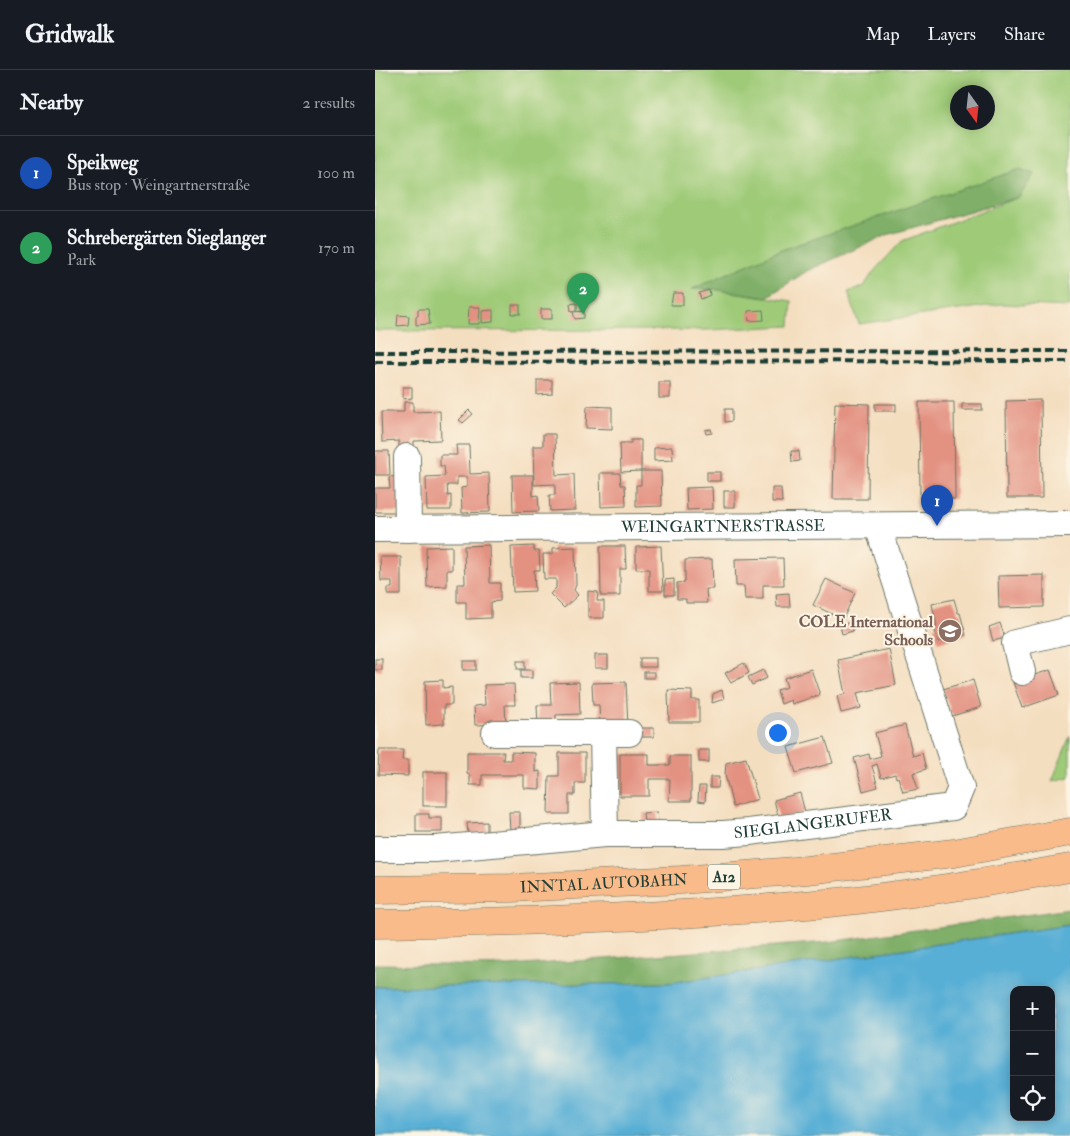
<!DOCTYPE html>
<meta charset="utf-8">
<style>
:root{--surface:#171b24;--page:#20242c;--text:#f1f3f6;--muted:#9ea1a6;--line:#363941;--accent:#2563eb}
body{margin:0;font-family:"IM FELL Double Pica",serif;background:var(--page);color:var(--text)}
.controls{position:absolute;right:15px;bottom:15px;display:grid;overflow:hidden;border-radius:10px;box-shadow:0 2px 12px #0003}
.controls button{width:45px;height:45px;display:grid;place-items:center;padding:0;border:0;border-bottom:1px solid var(--line);background:var(--surface);color:var(--text);font:25px sans-serif}
.compass{position:absolute;left:575px;top:15px;width:45px;height:45px;border-radius:50%;background:var(--surface);box-shadow:0 2px 12px #0003;rotate:165deg}
.you{position:absolute;left:402px;top:662px;width:18px;height:18px;margin:-12px;border:4px solid #fff;border-radius:50%;background:#1a73e8;box-shadow:0 0 0 8px #1a73e833}
.badge{display:grid;place-items:center;width:32px;height:32px;border-radius:50%;background:var(--accent);color:#fff;font-size:16px;font-weight:700}
.pin{position:absolute;translate:-50% -41px;filter:drop-shadow(0 1px 2px #0008)}
.pin::after{content:'';position:absolute;top:26px;width:18px;height:15px;background:inherit;clip-path:polygon(0 0,100% 0,50% 100%)}
.list{margin:0;padding:0;list-style:none}
h2{display:flex;justify-content:space-between;align-items:center;height:65px;margin:0;padding:0 20px;font-size:21px}
h2 small{font-size:16px;font-weight:400;color:var(--muted)}
.list li{display:grid;grid-template-columns:32px 1fr auto;gap:15px;align-items:center;box-sizing:border-box;height:75px;padding:0 20px;border-top:1px solid var(--line)}
.list b{display:block;font-size:19px;white-space:nowrap}
.list p{margin:0;font-size:16px;white-space:nowrap;color:var(--muted)}
.list em{font-size:16px;font-style:normal;color:var(--muted)}
.icon{flex:none;width:28px;height:28px;fill:none;stroke:currentColor;stroke-width:2;stroke-linecap:round;stroke-linejoin:round}
.map{position:relative;flex:none;width:695px;height:1066px;overflow:hidden}
header{display:flex;align-items:center;gap:30px;box-sizing:border-box;height:70px;padding:0 25px;background:var(--surface);border-bottom:1px solid var(--line)}
header strong{font-size:24px}
nav{display:flex;gap:28px;margin-inline-start:auto;font-size:18px}
main{display:flex}
aside{flex:1;background:var(--surface)}
.map>svg:first-child{display:block}
</style>
<header>
<strong>Gridwalk</strong>
<nav><a>Map</a><a>Layers</a><a>Share</a></nav>
</header>
<main>
<aside>
<h2>Nearby<small>2 results</small></h2>
<ul class="list">
<li><span class="badge" style="background:#1a4fb4">1</span><div><b>Speikweg</b><p>Bus stop · Weingartnerstraße</p></div><em>100 m</em></li>
<li><span class="badge" style="background:#2e9e5b">2</span><div><b>Schrebergärten Sieglanger</b><p>Park</p></div><em>170 m</em></li>
</ul>
</aside>
<div class="map">
<svg width="695" height="1066" viewBox="0 0 695 1066">
<rect width="100%" height="100%" fill="#fcf5e5"/>
<filter id="ink" filterUnits="userSpaceOnUse"><feTurbulence type="fractalNoise" baseFrequency=".02" numOctaves="2"/><feDisplacementMap in="SourceGraphic" scale="10" xChannelSelector="R" yChannelSelector="G"/><feConvolveMatrix kernelMatrix="1 2 1 2 8 2 1 2 1" color-interpolation-filters="sRGB"/></filter>
<filter id="wash" filterUnits="userSpaceOnUse"><feTurbulence type="fractalNoise" baseFrequency=".0096" numOctaves="4" result="noise"/><feDisplacementMap in="SourceGraphic" scale="20" xChannelSelector="R" yChannelSelector="G"/><feGaussianBlur stdDeviation="1.12" result="paint"/><feColorMatrix in="noise" values="0 0 0 0 0 0 0 0 0 0 0 0 0 0 0 0 0 1.4 0 .05"/><feComposite in="paint" operator="in"/></filter>
<g filter="url(#wash)">
<rect width="100%" height="100%" fill="#f4dec0"/>
<g fill="#9fcb78" stroke="#5f8456" fill-rule="evenodd">
<path d="M0,0H695V237L626,234L484,254L473,222L489,216L499,201L527,171L644,127L319,219H338L417,231L415,256L333,260L0,261ZM582,22H612V52H582Z"/>
<path d="M695,666V707L677,711Z"/>
</g>
<g fill="#7faf68" stroke="#4f764e">
<path d="M645,99L659,104L644,127L512,165L432,201L392,227L338,219H317L406,180Z"/>
<path d="M695,839V855L294,913L0,917V894L135,896L453,872Z"/>
</g>
<path fill="#58afd5" stroke="#3c7684" fill-rule="evenodd" d="M695,855V1066H0V917L294,913ZM639,920H676V1047H639Z"/>
<g id="blocks">
<g fill="#e39181">
<path d="M334,220L335,225L326,229L324,223Z"/>
<path d="M298,223H308V235H296Z"/>
<path d="M202,233V240L196,241L195,234Z"/>
<rect x="137" y="235" width="8" height="9"/>
<path d="M94,237H105L104,254H93Z"/>
<path d="M43,239H53L55,254L41,255V246H43Z"/>
<rect x="166" y="239" width="11" height="10"/>
<path d="M118,240V252L107,253V241Z"/>
<path d="M388,240L389,250L374,251L373,241Z"/>
<path d="M209,241V248L200,249L198,242Z"/>
<path d="M23,245L34,246L33,255L22,256Z"/>
<path d="M162,310H177V324L162,325Z"/>
<rect x="284" y="312" width="11" height="16"/>
<path d="M28,317H37V328L28,329Z"/>
<path d="M666,330L667,428H632L631,331Z"/>
<path d="M29,332H38V342L65,341L66,370L39,371V384L24,385V371L7,372L6,342H29Z"/>
<path d="M544,332H579L580,429H545Z"/>
<path d="M460,333L494,334L493,429H458Z"/>
<rect x="500" y="334" width="21" height="7"/>
<rect x="587" y="334" width="20" height="6"/>
<path d="M212,336L237,337V359L211,358Z"/>
<path d="M350,339H357V351L350,352Z"/>
<path d="M94,340L98,344L88,353L84,350Z"/>
<path d="M336,359L337,363L331,364L330,360Z"/>
<path d="M168,364H180L181,405L199,404L200,440L175,441L174,425H180V414L159,415L158,376H168Z"/>
<path d="M256,370H266V401L246,402L245,373H256Z"/>
<path d="M81,375H94L95,404L114,403L115,442L87,443L86,418L92,417V407H82V415H72L73,426L76,425V440H52L51,407L70,406L69,396H65V385H82Z"/>
<path d="M297,377L298,390L279,391V378Z"/>
<path d="M0,381H14L15,405H0Z"/>
<path d="M416,381H424L425,391L417,392Z"/>
<path d="M266,401H286L287,436L261,437V415H266Z"/>
<rect x="332" y="402" width="13" height="9"/>
<path d="M225,403H245L246,415H250L251,436L226,437Z"/>
<path d="M137,405H158V426L163,425L164,441L138,442Z"/>
<path d="M26,406L27,442H0V418H15L14,407Z"/>
<path d="M337,417L338,439L312,440L311,418Z"/>
<path d="M397,418H406L407,432H397Z"/>
<rect x="349" y="421" width="11" height="16"/>
<path d="M114,475L115,513H125V531L116,532V548L91,549V532H82V514H90L89,476Z"/>
<path d="M77,476V500H72V516L52,517L51,477Z"/>
<path d="M159,476V481H164L165,500H159L160,521L138,522L136,477Z"/>
<path d="M225,476H250L251,499H245V526H226Z"/>
<path d="M286,476L288,521H274V499H261V477Z"/>
<path d="M200,477L201,515L199,520L203,525L189,538L175,524L181,518V509H169L168,484H178V478Z"/>
<path d="M5,487H26V525H13V518H17V511H6Z"/>
<path d="M408,488L409,515H388V529H370L369,516H361L360,489Z"/>
<path d="M337,489L338,519H331L332,533H311V529H302V513L310,512V490Z"/>
<path d="M669,505V537L624,538L623,506Z"/>
<path d="M299,509V525H290V510Z"/>
<path d="M451,509L480,523L468,549L438,535Z"/>
<path d="M213,521L223,522L222,531H229V548H213Z"/>
<path d="M414,523L415,537H402L401,524Z"/>
<path d="M579,529L583,543H585L591,565L563,572L559,557H562L557,534Z"/>
<path d="M476,552L478,561L467,564L465,555Z"/>
<path d="M625,553L630,568L618,571L614,557Z"/>
<path d="M514,579L521,615L482,623L486,638L466,643L462,626L470,624L463,590Z"/>
<rect x="220" y="585" width="13" height="13"/>
<rect x="265" y="588" width="16" height="9"/>
<rect x="0" y="589" width="7" height="11"/>
<rect x="88" y="591" width="13" height="9"/>
<rect x="142" y="591" width="8" height="8"/>
<path d="M369,593L374,603L356,613L350,603Z"/>
<path d="M436,599L445,625L417,634L416,630L406,634L402,620L412,617L409,608Z"/>
<rect x="146" y="600" width="11" height="8"/>
<path d="M388,600L392,608L377,615L373,607Z"/>
<path d="M675,600L684,625L647,638L638,612Z"/>
<rect x="269" y="602" width="10" height="6"/>
<path d="M68,610V618L77,617V635H69V654L51,655L50,611Z"/>
<path d="M598,610L606,637L577,646L568,619Z"/>
<path d="M204,612L205,644L181,645V659H163L162,635H176L175,613Z"/>
<path d="M251,612L253,657L225,658L224,635H218L217,613Z"/>
<path d="M139,614L140,635H130L131,654L100,655L99,636L110,635L109,615Z"/>
<path d="M293,620L317,621V630H324V652H294Z"/>
<path d="M347,620L349,629L337,633L338,624Z"/>
<path d="M530,655L538,686L547,683L551,699L538,703L543,719L528,722L523,707L521,708L520,704L506,708L502,694L497,696L503,717L488,721L479,688L494,684L495,689L506,686L500,663Z"/>
<path d="M265,658H279V667H266Z"/>
<path d="M450,667L458,693L421,703L413,677Z"/>
<path d="M4,680H28L27,690H33V706L3,705Z"/>
<rect x="324" y="680" width="10" height="12"/>
<path d="M92,682H129L128,690H136V682L160,683V702L165,701V719L149,718V705H107V715H95V705L92,704Z"/>
<path d="M184,683H210V713H200V725H194V744H173L174,706H184Z"/>
<path d="M245,684H274V695H295V686H316V731H294L295,709H274V726H245Z"/>
<path d="M371,688L383,729L358,737L350,705L351,693Z"/>
<rect x="48" y="702" width="24" height="34"/>
<path d="M335,707H344L343,718H335Z"/>
<path d="M324,716H331L330,732L323,731Z"/>
<path d="M425,723L430,742L404,749L399,730Z"/>
<path d="M134,742H145V761H135Z"/>
<path d="M282,742L283,751L269,753L268,743Z"/>
<path d="M41,744H54V748H67V762H41Z"/>
<path d="M112,752V763L93,764L92,753Z"/>
</g>
</g>
</g>
<g filter="url(#ink)">
<use href="#blocks" fill-opacity="0" stroke="#6a7565" stroke-width="1"/>
<g fill="none" stroke-linecap="round" stroke-linejoin="round">
<g stroke="#6a7565" stroke-width="28">
<g id="minor">
<path d="M32,387L33,459"/>
<path id="s1" d="M0,459L695,454"/>
<path d="M647,602L640,573L695,560"/>
<path d="M120,663H254"/>
<path d="M228,663L230,764"/>
<path id="s2" d="M0,779H60L230,764H348L374,762L578,737L586,718L503,456"/>
</g>
</g>
<g stroke="#6a7565" stroke-width="29">
<g id="highway">
<path id="s3" d="M0,820L137,818L306,810L432,800L579,783L695,762"/>
<path d="M0,854C155,852 309,847 463,832C541,824 618,811 695,798"/>
</g>
</g>
<use href="#minor" stroke="#fff" stroke-width="26"/>
<use href="#highway" stroke="#fabb8b" stroke-width="28"/>
<g stroke="#1f3d34" stroke-width="4" stroke-dasharray="8 4" stroke-linecap="butt">
<path d="M0,282L695,281"/>
<path d="M0,292L695,291"/>
</g>
</g>
</g>
<defs>
<g id="school-disc" transform="scale(1.25)"><circle r="9.5" fill="#8d6e63" stroke="#fcf5e5"/><path d="M0-5L7-2L0 1L-7-2ZM-4 1L0 2.5L4 1V4Q0 6-4 4Z" fill="#fff"/></g>
</defs>
<g fill-rule="evenodd">
<use href="#school-disc" x="575" y="561"/>
</g>
<g text-anchor="middle" dominant-baseline="central" stroke-width="4" stroke-linejoin="round" paint-order="stroke">
<rect fill="#fcf5e5" stroke="#617469" stroke-width="1" x="333" y="794.5" width="32" height="25" rx="4"/>
<g font-size="15" font-weight="bold" fill="#1f3d34">
<text x="349" y="807">A12</text>
</g>
<g font-size="16" fill="#1f3d34" stroke="#fcf5e5">
<text stroke="none"><textPath href="#s1" startOffset="348">WEINGARTNERSTRASSE</textPath></text>
<text stroke="none"><textPath href="#s2" startOffset="439">SIEGLANGERUFER</textPath></text>
<text stroke="none"><textPath href="#s3" startOffset="229">INNTAL AUTOBAHN</textPath></text>
</g>
<g font-size="16" font-weight="bold" fill="#785e54" stroke="#fcf5e5" text-anchor="end">
<text x="558" y="552">COLE International<tspan x="558" dy="18">Schools</tspan></text>
</g>
</g>
</svg>
<div class="controls">
<button>+</button>
<button>−</button>
<button><svg class="icon" aria-label="locate" viewBox="0 0 24 24"><circle cx="12" cy="12" r="6"/><path d="M12 2v4M12 18v4M2 12h4M18 12h4"/></svg></button>
</div>
<svg class="compass" viewBox="-18 -18 36 36"><path d="M0-13l5 13h-10z" fill="#e53935"/><path d="M0 13l5-13h-10z" fill="#9ea1a6"/></svg>
<div class="you"></div>
<div class="pin badge" style="left:562px;top:456px;background:#1a4fb4">1</div>
<div class="pin badge" style="left:208px;top:244px;background:#2e9e5b">2</div>
</div>
</main>
